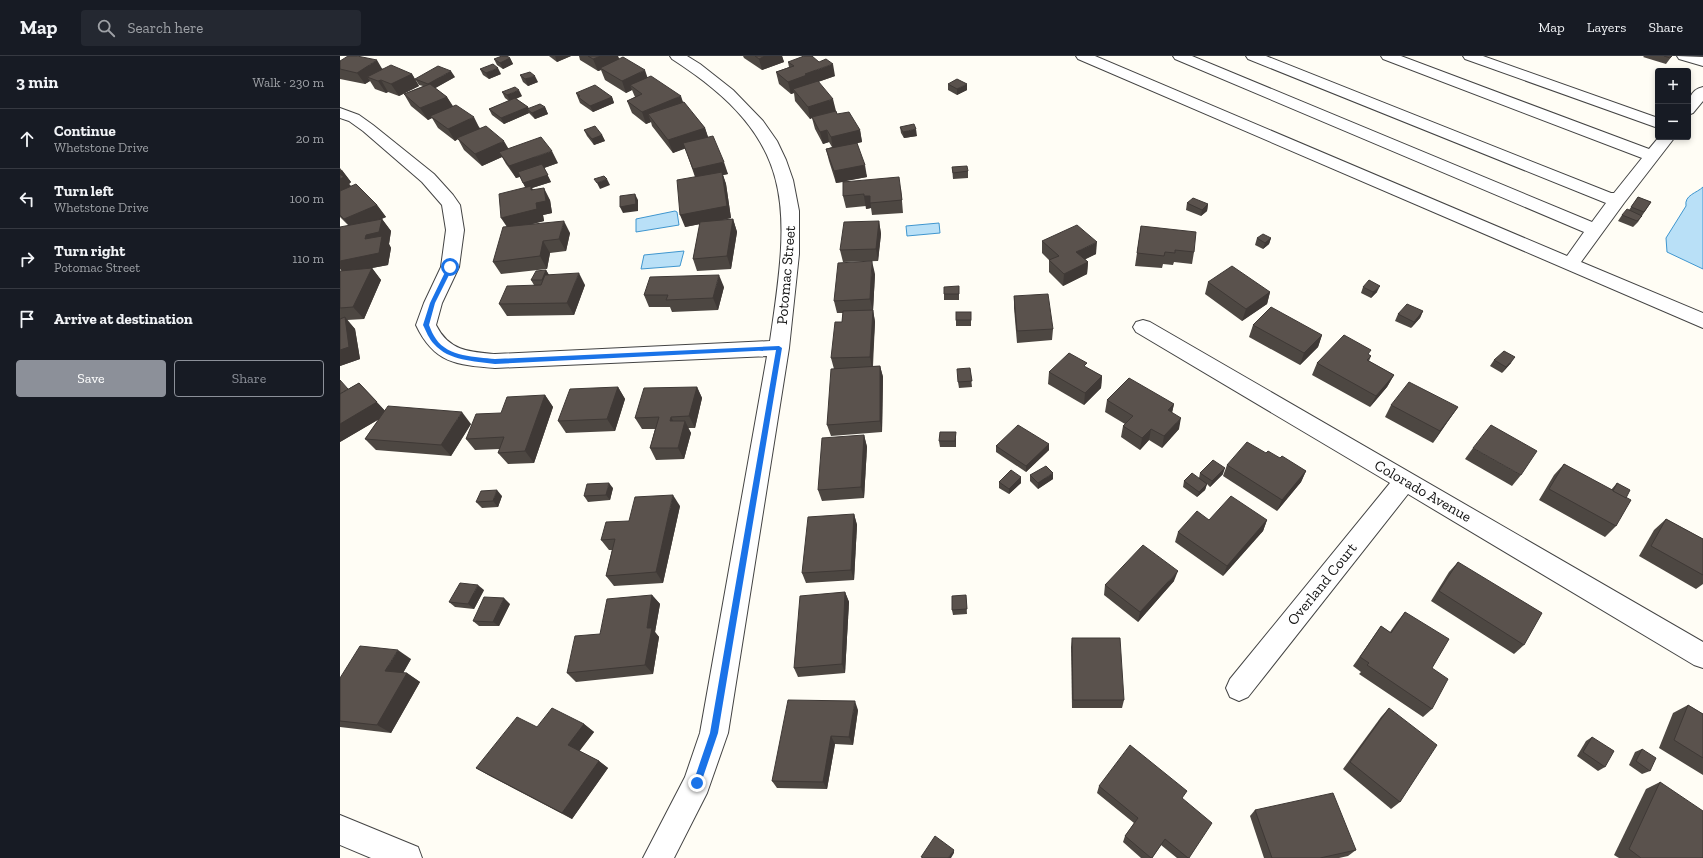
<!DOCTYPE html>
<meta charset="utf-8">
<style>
:root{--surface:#171b24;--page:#242831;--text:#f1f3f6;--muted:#9ea1a6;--line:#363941;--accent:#8c9099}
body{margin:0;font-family:"Zilla Slab",serif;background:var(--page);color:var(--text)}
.controls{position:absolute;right:12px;top:12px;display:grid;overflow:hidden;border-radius:4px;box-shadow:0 2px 6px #0003}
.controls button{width:36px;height:36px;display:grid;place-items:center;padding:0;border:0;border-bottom:1px solid var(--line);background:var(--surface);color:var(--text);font:20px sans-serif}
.stop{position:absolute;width:12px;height:12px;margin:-9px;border:3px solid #1a73e8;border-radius:50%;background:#fff}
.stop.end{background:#1a73e8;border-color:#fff;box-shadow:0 1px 4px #0008}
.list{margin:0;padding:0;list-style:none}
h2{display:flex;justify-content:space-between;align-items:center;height:52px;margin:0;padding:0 16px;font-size:17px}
h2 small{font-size:13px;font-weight:400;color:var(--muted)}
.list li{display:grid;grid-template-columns:26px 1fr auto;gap:12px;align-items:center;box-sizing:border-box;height:60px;padding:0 16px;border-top:1px solid var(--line)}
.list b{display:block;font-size:15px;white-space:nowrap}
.list p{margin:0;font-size:13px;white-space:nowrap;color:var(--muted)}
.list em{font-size:13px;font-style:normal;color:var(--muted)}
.actions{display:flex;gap:8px;padding:12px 16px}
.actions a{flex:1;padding:9px 0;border:1px solid var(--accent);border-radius:4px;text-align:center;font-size:14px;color:var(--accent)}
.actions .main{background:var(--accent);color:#fff}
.icon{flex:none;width:22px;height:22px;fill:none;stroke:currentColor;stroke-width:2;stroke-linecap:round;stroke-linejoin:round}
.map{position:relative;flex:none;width:1363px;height:802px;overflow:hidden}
header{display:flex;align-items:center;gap:24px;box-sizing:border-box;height:56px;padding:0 20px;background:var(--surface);border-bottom:1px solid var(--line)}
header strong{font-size:19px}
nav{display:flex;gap:22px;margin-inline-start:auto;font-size:14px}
.search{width:280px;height:36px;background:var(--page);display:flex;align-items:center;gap:10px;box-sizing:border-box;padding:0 14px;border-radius:4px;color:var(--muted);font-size:15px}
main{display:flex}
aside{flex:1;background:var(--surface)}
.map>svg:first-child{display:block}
</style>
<header>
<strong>Map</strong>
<div class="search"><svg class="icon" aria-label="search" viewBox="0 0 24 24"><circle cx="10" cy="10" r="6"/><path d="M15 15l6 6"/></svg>Search here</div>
<nav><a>Map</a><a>Layers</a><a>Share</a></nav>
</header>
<main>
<aside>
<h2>3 min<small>Walk · 230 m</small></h2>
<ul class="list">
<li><svg class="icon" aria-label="ahead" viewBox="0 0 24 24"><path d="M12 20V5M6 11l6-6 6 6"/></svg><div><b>Continue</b><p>Whetstone Drive</p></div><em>20 m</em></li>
<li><svg class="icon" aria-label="left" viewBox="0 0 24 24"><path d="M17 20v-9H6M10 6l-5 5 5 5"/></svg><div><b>Turn left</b><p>Whetstone Drive</p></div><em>100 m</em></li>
<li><svg class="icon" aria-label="right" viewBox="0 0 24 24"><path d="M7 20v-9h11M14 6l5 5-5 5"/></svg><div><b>Turn right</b><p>Potomac Street</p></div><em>110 m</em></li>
<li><svg class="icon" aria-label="arrive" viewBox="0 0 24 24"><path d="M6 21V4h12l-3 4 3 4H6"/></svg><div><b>Arrive at destination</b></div></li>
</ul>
<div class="actions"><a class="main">Save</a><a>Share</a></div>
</aside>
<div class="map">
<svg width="1363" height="802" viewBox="0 0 1363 802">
<rect width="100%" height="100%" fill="#fffdf5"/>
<g fill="#b9e0f7" stroke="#3f96cf">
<path d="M1363,131V213L1327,196L1326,182L1346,150C1344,139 1357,137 1363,131Z"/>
<path d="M335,155L337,156L339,169L296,176V163Z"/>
<path d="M599,167L600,177L567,180L566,170Z"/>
<path d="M344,195L340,210L301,213L304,199Z"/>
</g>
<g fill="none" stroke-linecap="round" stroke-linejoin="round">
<g stroke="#444" stroke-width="2">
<g id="minor">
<path d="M330,0H347L360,8L393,34L423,65L437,85L446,104L453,124L459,155V198L449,292L388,677L367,737L334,802H303L345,721L360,677L427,300L155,312C116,309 94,307 76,269L84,247L101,211L106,174L102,149L82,126L23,75L9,65L0,62V52L19,59L33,69L94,118L113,139L120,149L124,174L119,211L102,247L96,269C109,295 129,296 155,298L430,285C450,150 458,84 332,3Z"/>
<path d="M736,0H755L1227,200L1244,176L835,3L833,0H852L1252,166L1266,147L908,3L906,0H926L1271,137H1274L1302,102L1043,3L1041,0H1061L1309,93L1319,81H1335L1284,147L1241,206L1363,257V272L738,3Z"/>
<path d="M1123,0H1143L1318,62V72L1125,3Z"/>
<path d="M1337,0L1363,1V10L1339,3Z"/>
<path d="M1363,31V45L1353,57L1348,59C1348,46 1349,34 1363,31Z"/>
<path d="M803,264L810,266L1363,586V612L1354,609L1068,438L908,641L899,645L890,641L886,632L890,623L1050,427L796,276L793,271L796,266Z"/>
<path d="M0,759L78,791L82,802H31L0,789Z"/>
</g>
</g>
<use href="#minor" fill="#fff" fill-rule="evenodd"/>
</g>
<g fill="#4d4742">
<path d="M209,0H231L217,6Z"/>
<path d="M239,0H278L279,3L308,22L343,46L365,72L368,81L388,118L383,119L386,128L391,162L383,164L393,163L397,176L391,213L357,215L353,203L360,168L345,171L355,121L345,92L333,97L312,70L311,66L306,68L292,57L287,45L295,41L292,34L286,37L265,24L261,14L258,15L240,4Z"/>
<path d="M403,0H442L444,6L422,14L404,2Z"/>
<path d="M1304,0H1332L1326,8L1303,1Z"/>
<path d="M170,2L173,8L163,13L157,9L154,3Z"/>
<path d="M0,5L72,18L79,30L59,40L48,36L46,37L35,33L30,25L25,28L0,23Z"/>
<path d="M448,6L495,20L478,26L497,58L520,74L522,86L517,87L527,121L504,125L561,133L563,157L532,159L531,152L526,153V150L506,152L503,140V126L496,127L489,105L486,93L492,91L489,86L483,88L475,73L472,62L470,63L455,45L454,37L451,38L439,28L436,16L449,11Z"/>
<path d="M140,13L161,18L149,23L143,19Z"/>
<path d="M180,19L198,26L188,30L183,26Z"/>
<path d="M115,21L95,32L107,41L113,50L140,72L168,93L218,107L204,112L211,126L192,132L193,134L210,144L212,157L203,159L204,165L192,168L230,177L226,195L210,197L207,213L161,218L153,206L167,171L186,132L180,121L176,122L166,108L162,101L142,110L124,94L118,83L115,85L98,72L92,62L88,64L71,50L64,38L83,30L79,29L75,23Z"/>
<path d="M608,28L627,34L617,39L608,34Z"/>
<path d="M162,36L182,40L176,43L188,51L189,53L205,51L208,58L195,63L189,57L164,68L152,59L149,53L169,45L165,42Z"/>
<path d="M236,37L272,41L274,47L253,56L240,47Z"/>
<path d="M560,71L577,80L564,82L561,77Z"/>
<path d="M244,74L262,79L265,85L254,89L247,80Z"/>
<path d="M612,111L628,115V122L613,123Z"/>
<path d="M0,112L11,126L9,128L11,130L37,149L46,161L41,163H42L51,175L49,188L51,192L48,209L32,212L41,224L24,263L7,264L15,273L20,303L0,310V215H2L8,169L0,161Z"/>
<path d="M1298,141L1311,146L1298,166L1293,171L1278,165L1282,159L1289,154Z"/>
<path d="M847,147L868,148L867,155L861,160L846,154Z"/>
<path d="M539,165L541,178L538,205L503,206L500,194Z"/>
<path d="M801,170L854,196L852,208L834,206L833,209L823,208L822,212L795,210Z"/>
<path d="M917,182H931L929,188L923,193L915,189Z"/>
<path d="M702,185L756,198L745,203L748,206L747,218L723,230L709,216V204L702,197Z"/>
<path d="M206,214L209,219L245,229L234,259L167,260L159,248L194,229L191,224Z"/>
<path d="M535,218L533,254L535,266L533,310H540L543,321L542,376L491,380L487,369L494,313L491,302L502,266L503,257H497L494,245Z"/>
<path d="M868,226L930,236L927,248L902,265L865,238Z"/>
<path d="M384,231L378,254L332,256L330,251H309L304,239Z"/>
<path d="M1023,231L1037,236L1031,242L1021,237Z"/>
<path d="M619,236V244H604V238Z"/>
<path d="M674,240L713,273L712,284L677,287L674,252Z"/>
<path d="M1083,255L1080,262L1071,272L1055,265L1058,258Z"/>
<path d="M631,256V270H616V264Z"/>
<path d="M913,269L982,279L978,291L960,309L909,281Z"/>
<path d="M1029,299L1031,300L1029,305L1054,319L1047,331L1030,351L972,319L977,307Z"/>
<path d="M1154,304L1171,307L1162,317L1150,310Z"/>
<path d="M630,312L632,331L619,332L618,326Z"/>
<path d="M747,312L762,320L761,332L744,349L708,328L709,316Z"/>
<path d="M19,327L45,355L131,368L111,400L36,394L25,383L39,363L0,386L8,333Z"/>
<path d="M278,331L285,343L275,375L226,377L218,365Z"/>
<path d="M357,331L362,342L355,372H348L351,377L344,403L316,404L310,392L315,373H302L295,362Z"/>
<path d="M205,339L213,351L194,407L168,408L158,397L160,393L135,394L126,383L161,357Z"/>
<path d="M767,344L834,348L832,357L839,373L822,392L809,384L800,394L781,381L783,370L785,368L765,356Z"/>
<path d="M1051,349L1118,351L1093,387L1045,361Z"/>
<path d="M524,379L527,391L524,442L482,445L478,434Z"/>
<path d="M616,382V391H600L599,385Z"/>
<path d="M709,388V394L686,416L656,396V390Z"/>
<path d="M1133,392L1181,419L1172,430L1125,403Z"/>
<path d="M926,397L940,402L966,415L961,426L937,455L883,420L887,409Z"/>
<path d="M1224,408L1271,434L1277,427L1286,442L1276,470L1265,481L1199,444L1214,419Z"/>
<path d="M860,417L883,418L870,431L867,428L865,434L857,441L843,431L844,425L859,422Z"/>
<path d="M690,419L713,423L698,433L690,425Z"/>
<path d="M681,421V427L669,438L659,432V426Z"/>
<path d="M273,432L270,444L248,446L244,440Z"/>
<path d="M162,440L158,451L142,452L136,446Z"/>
<path d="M340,450L323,527L274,530L266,520L272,494H269L261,484Z"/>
<path d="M514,458L517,469L514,524L466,527L462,517Z"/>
<path d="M1326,463L1363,483V528L1356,533L1299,500L1314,474Z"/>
<path d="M927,464L923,475L883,520L835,486L838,476Z"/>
<path d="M1118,506L1184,589L1174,598L1091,545L1109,516Z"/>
<path d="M834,525L798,566L764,539L765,529Z"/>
<path d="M144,534L134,553L115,551L109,546Z"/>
<path d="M505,536L509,546L505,617L458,621L454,612Z"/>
<path d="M312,539L320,548L315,576L319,581L313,618L236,626L227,617L260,578Z"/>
<path d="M626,539L627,558L613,559L612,554Z"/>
<path d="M170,548L159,570H139L133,565Z"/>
<path d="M1065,556L1092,612V653L1083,661L1019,618L1021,616L1013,610L1041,570L1050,576L1057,566Z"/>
<path d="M732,582L784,644L782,652H732L731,591Z"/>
<path d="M71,603L63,617H67L80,626L51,677L0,671V622Z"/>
<path d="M1348,649L1363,658V719L1319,692L1333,657Z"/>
<path d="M1049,652L1060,746L1051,753L1003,713L1041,661Z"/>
<path d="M518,654L513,689L495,688L487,733L437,732L432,725Z"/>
<path d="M244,668L254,676L239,695L259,705L268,712L232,763L148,719L136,712L197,671Z"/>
<path d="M1252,681L1265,711L1258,715L1237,700L1246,685Z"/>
<path d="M1302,693L1310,715L1302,718L1289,709L1295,696Z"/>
<path d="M1320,726L1363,802H1279L1274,799L1306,733Z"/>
<path d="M759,730L843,743L849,802H837L821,789L812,802H801L783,786L785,780L794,767L757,737Z"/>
<path d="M915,754L1016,794L1008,800L999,802H924L910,760Z"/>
</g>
<g fill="#3f3936">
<path d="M215,0H231L217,6Z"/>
<path d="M261,0H278L280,6L260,12L261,14L258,15L253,3Z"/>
<path d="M425,0H442L444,6L422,14L419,3Z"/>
<path d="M170,2L173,8L163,13L160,7Z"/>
<path d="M37,4L44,16L27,21L30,25L25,28L17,17Z"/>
<path d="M493,8L495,20L469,29L453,33L454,37L451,38L448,26L465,18Z"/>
<path d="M158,12L161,18L149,23L146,17Z"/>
<path d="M305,14L309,26L290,29L292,34L286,37L282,25Z"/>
<path d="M111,15L115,21L92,34L88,28Z"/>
<path d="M72,18L79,30L59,40L51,28Z"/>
<path d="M195,20L198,26L188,30L185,23Z"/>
<path d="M41,24L48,36L46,37L38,25Z"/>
<path d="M627,28V34L617,39V33Z"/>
<path d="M179,34L182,40L170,45L167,39Z"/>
<path d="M341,40L345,52L308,58L311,66L306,68L302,56Z"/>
<path d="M107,41L114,53L90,60L92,62L88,64L80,52Z"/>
<path d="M272,41L274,47L253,56L250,50Z"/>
<path d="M493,43L496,55L472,61V62L470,63L468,51Z"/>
<path d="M188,51L190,56L187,53L189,57L164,68L161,62Z"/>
<path d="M205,51L208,58L195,63L192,57Z"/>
<path d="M134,61L140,73L117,82L118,83L115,85L108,73Z"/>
<path d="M365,72L369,84L333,97L328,84Z"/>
<path d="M576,73L577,80L564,82L563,76Z"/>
<path d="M487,74L489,86L483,88L480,76Z"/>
<path d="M520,74L522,86L493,93L491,81Z"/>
<path d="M262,79L265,85L254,89L252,83Z"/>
<path d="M164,85L171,97L159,96L162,101L142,110L135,98Z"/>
<path d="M212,95L218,107L204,112L211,126L192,132L198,143L191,134L186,133L183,127L204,112L176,122L169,110Z"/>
<path d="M384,106L388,118L383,119L386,128L391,162L345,171L340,159L357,126L353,113Z"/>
<path d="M525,109L527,121L496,127L494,115Z"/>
<path d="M2,114L11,126L9,128L13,133L0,139V115Z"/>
<path d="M267,123L270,129L260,133L257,127Z"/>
<path d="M204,132L210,144L212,157L203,159L204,165L169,174L161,162L196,147Z"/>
<path d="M295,138L298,144V155L283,157L280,151Z"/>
<path d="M524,140H530L531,152L526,153Z"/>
<path d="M868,148L867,155L861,160L862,154Z"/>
<path d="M37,149L46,161L14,176L4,163Z"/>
<path d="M42,163L51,175L49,188L51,192L48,209L32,212L41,224L24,263L13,251L4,218L0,213V205L25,183L26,179Z"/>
<path d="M393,163L397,176L391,213L387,200Z"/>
<path d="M224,165L230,177L226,195L219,183Z"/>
<path d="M539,165L541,178L538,205L536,193Z"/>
<path d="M931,182L929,188L923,193L925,187Z"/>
<path d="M203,185L210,197L207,213L200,200Z"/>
<path d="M757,186L756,198L736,208V196Z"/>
<path d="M532,205L535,218L533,255L530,243Z"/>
<path d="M748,206L747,218L723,230L724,218Z"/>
<path d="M206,214L210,221L206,230L202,224Z"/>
<path d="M239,217L245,229L234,259L227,247Z"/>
<path d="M379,219L384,231L378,254L373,242Z"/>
<path d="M1040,230L1037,236L1031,242L1033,236Z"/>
<path d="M930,236L927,248L902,265L906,253Z"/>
<path d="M533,254L535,266L532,312L530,301Z"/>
<path d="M1083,255L1080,262L1071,272L1074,266Z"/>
<path d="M5,261L15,273L20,303L0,310V294Z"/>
<path d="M982,279L978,291L960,309L964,297Z"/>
<path d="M1175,301L1171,307L1162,317L1166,311Z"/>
<path d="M540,310L543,321L542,376L540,365Z"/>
<path d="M1054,319L1047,331L1030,351L1036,340Z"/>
<path d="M762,320L761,332L744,349L745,337Z"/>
<path d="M19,327L48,358L0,386V368Z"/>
<path d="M278,331L285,343L275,375L267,363Z"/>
<path d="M357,331L362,342L355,372L349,360Z"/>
<path d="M205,339L213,351L194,407L185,395Z"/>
<path d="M834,348L831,360L828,354Z"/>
<path d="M1118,351L1110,362L1093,387L1100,375Z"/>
<path d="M122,356L131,368L111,400L101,389Z"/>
<path d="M331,361L337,372L330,365Z"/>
<path d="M841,362L839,373L822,392L824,380Z"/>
<path d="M345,365L351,377L344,403L338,392Z"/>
<path d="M811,373L809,384L800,394L802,382Z"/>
<path d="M616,376V391L615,385Z"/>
<path d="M524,379L527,391L524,442L521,431Z"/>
<path d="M709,388V394L686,416V410Z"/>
<path d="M885,412L883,418L870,431L872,425Z"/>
<path d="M966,415L961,426L937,455L942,444Z"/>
<path d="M713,417V423L698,433V427Z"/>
<path d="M681,421V427L669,438V433Z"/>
<path d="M269,427L273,432L270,444L266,439Z"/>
<path d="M867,428L865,434L857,441L859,436Z"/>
<path d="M157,434L162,440L158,451L153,445Z"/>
<path d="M333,439L340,450L323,527L316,516Z"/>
<path d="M514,458L517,469L514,524L511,514Z"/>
<path d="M927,464L923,475L883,520L887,510Z"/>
<path d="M838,515L834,525L798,566L800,556Z"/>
<path d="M138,529L144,534L134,553L128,548Z"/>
<path d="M505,536L509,546L505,617L502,608Z"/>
<path d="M312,539L320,548L315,576L319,581L313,618L305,609L307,572Z"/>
<path d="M164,542L170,548L159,570L153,566Z"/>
<path d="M58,594L71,603L59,624L45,615Z"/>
<path d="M67,617L80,626L51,677L37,669Z"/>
<path d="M515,645L518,654L513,689L509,681Z"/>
<path d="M244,668L254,676L238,697L228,689Z"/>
<path d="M491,680L495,688L487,733L483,726Z"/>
<path d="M259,705L268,712L232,763L222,757Z"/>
<path d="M614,794V797L611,802H608Z"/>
</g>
<g fill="#5a524d" stroke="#3f3936">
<path d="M8,0H17L37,4L17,17L0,13V5Z"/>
<path d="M162,0H167L170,2L160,7L154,3Z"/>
<path d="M248,0H261L253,3Z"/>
<path d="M415,0H425L419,3Z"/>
<path d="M464,0H472L479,6L486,3L493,8L465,18L467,19L448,26L436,16L454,10L448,6Z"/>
<path d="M1324,0H1332L1330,2Z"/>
<path d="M283,1L305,14L282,25L260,12Z"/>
<path d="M153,8L158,12L146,17L140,13Z"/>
<path d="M51,9L72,18L51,28L41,24L38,25L27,21Z"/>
<path d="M98,10L111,15L88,28L75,23Z"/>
<path d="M190,16L195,20L185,23L180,19Z"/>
<path d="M311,20L341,40L302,56L287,45L302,38L290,29Z"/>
<path d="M617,23L627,28L617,33L608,28Z"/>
<path d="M478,25L493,43L468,51L453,33Z"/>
<path d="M90,28L107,41L80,52L64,38Z"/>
<path d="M255,29L272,41L250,50L238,41L240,40L236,37Z"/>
<path d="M175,31L179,34L167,39L162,36Z"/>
<path d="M175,42L188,51L161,62L149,53Z"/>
<path d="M344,46L365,72L328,84L308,58Z"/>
<path d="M200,48L205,51L192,57L187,53Z"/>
<path d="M116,49L134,61L108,73L90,60Z"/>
<path d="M496,55L497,58L509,56L520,74L491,81L487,74L480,76L472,61Z"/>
<path d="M574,68L576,73L563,76L560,71Z"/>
<path d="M146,70L164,85L135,98L117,82Z"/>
<path d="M255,70L262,79L252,83L244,74Z"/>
<path d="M373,80L384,106L353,113L343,87Z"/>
<path d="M201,81L212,95L169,110L159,96Z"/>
<path d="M517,87L525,109L494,115L486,93Z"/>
<path d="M202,108L208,119L183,127L178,116Z"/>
<path d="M627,110L628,115L613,117L612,111Z"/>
<path d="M382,116L387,150L340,159L337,124Z"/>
<path d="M0,118L4,121L0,123Z"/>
<path d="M264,120L267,123L257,127L254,123Z"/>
<path d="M559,121L562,144L530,147V140H524V138L503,140V126Z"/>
<path d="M16,128L37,149L4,163L0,159V135Z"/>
<path d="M191,130V134L204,132L206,145L196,147L197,153L161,162L159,138Z"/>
<path d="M295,138L296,148L280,151V140Z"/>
<path d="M1298,141L1311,146L1304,156L1291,151Z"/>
<path d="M853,142L868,148L862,154L847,147Z"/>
<path d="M1287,153L1302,160L1297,165L1282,159Z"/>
<path d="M42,163L39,176L26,179L25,183L42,180L39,197L0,205V171Z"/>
<path d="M393,163L387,200L353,203L360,166Z"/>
<path d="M224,165L219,183L203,185L200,200L153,206L163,171Z"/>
<path d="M539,165L536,193L500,194L504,166Z"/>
<path d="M737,169L757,186L736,196L748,206L724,218L709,204L719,200L702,185Z"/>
<path d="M801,170L856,176L854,196L835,194V197L825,196L824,200L797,197Z"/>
<path d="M923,178L931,182L925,187L917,182Z"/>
<path d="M532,205L530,243L494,245L498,207Z"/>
<path d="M892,210L930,236L906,253L868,226Z"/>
<path d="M32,212L13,251L0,252V215Z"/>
<path d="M206,214L202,224H191L196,215Z"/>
<path d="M239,217L227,247L159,248L167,230L201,229L205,219Z"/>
<path d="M379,219L373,242L326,244L328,239H304L310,221Z"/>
<path d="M1029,224L1040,230L1033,236L1023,231Z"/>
<path d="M619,230V238H604V231Z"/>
<path d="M708,238L713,273L677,275L674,240Z"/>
<path d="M1067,248L1083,255L1074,266L1058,258Z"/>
<path d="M931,251L982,279L964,297L913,269Z"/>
<path d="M533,254L530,301L491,302L495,266H502L503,255Z"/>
<rect x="616" y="256" width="15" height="8"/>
<path d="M5,261L9,291L0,294V263Z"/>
<path d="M1004,279L1031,294L1028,298L1031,300L1027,304L1054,319L1036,340L977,307Z"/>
<path d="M1164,295L1175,301L1166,311L1154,304Z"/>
<path d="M729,297L747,307L744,310L762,320L745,337L709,316Z"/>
<path d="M540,310V365L487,369L491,313Z"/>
<path d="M630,312L632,325L618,326L617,313Z"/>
<path d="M789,322L834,348L828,354L841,362L824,380L811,373L802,382L783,370L793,360L767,344Z"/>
<path d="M0,324L8,333L0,338Z"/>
<path d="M1069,326L1118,351L1100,375L1051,349Z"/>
<path d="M19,327L37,346L0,368V338Z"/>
<path d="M278,331L267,363L218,365L230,333Z"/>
<path d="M357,331L349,360L331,361L330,365H345L338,392H310L319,361L295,362L304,332Z"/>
<path d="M205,339L185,395L158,397L164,381L126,383L136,358L161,357L167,341Z"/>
<path d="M48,350L122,356L101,389L25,383Z"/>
<path d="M678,369L709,388L686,410L656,390Z"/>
<path d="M1151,369L1197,395L1181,419L1133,392Z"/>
<path d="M600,376H616L615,385H599Z"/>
<path d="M524,379L521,431L478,434L482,382Z"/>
<path d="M907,386L926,397L928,395L940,402L942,400L966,415L942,444L887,409Z"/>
<path d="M873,404L885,412L872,425L860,417Z"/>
<path d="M1224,408L1291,444L1276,470L1209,433Z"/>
<path d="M706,410L713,417L698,427L690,419Z"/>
<path d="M671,414L681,421L669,433L659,426Z"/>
<path d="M852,417L867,428L859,436L844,425Z"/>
<path d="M269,427L266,439L244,440L247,428Z"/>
<path d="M1277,427L1290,434L1286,442L1273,435Z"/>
<path d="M157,434L153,445L136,446L141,435Z"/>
<path d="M333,439L316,516L266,520L275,483L261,484L266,466L289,465L295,441Z"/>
<path d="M891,440L927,464L887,510L838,476L857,455L869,464Z"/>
<path d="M514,458L511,514L462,517L468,461Z"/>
<path d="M1326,463L1363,483V519L1311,490Z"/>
<path d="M803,489L838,515L800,556L765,529Z"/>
<path d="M1118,506L1202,557L1184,589L1099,535Z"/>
<path d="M120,527L138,529L128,548L109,546Z"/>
<path d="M505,536L502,608L454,612L460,540Z"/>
<path d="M312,539L307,572H312L305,609L227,617L235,580L260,578L267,543Z"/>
<path d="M626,539L627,553L612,554V540Z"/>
<path d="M144,541L164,542L153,566L133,565Z"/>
<path d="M1065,556L1109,583L1092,612L1108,623L1092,653L1027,609L1029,607L1020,601L1041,570L1051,577Z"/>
<path d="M732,582H780L784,644H733Z"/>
<path d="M20,590L58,594L45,615L67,617L37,669L0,665V622Z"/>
<path d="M448,644L515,645L509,681L491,680L483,726L432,725Z"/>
<path d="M1348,649L1363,658V702L1334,684Z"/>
<path d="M212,652L244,668L228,689L259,705L222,757L136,712L177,661L197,671Z"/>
<path d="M1049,652L1097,689L1060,746L1010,706Z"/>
<path d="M1252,681L1274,695L1265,711L1243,696Z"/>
<path d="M790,689L847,735L842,742L872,767L849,802H848L825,783L812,802H811L785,780L798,762L759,730Z"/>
<path d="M1302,693L1316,702L1310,715L1296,705Z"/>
<path d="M1320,726L1363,755V802H1301L1289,793Z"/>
<path d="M993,737L1016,794L980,802H932L915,754Z"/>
<path d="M595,780L614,794L608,802H584L581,801Z"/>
</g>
<path fill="#1a73e8" d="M108,210L113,211L95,247L89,269C91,274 93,279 96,283C108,301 136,301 155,303L439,290L442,292L378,677L360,730L357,731L354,730L353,727L370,677L436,294L155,308C134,305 109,305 94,288C89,283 86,275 83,269L90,247Z"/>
<g text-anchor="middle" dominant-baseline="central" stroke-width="4" stroke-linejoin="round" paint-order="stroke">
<g font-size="15" fill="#111" stroke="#fff">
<text transform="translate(446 219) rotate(-85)">Potomac Street</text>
<text transform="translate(1083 435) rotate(30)">Colorado Avenue</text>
<text transform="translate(982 528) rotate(-51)">Overland Court</text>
</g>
</g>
</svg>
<div class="controls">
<button>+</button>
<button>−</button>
</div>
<div class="stop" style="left:110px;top:211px"></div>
<div class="stop end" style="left:357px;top:727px"></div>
</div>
</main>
